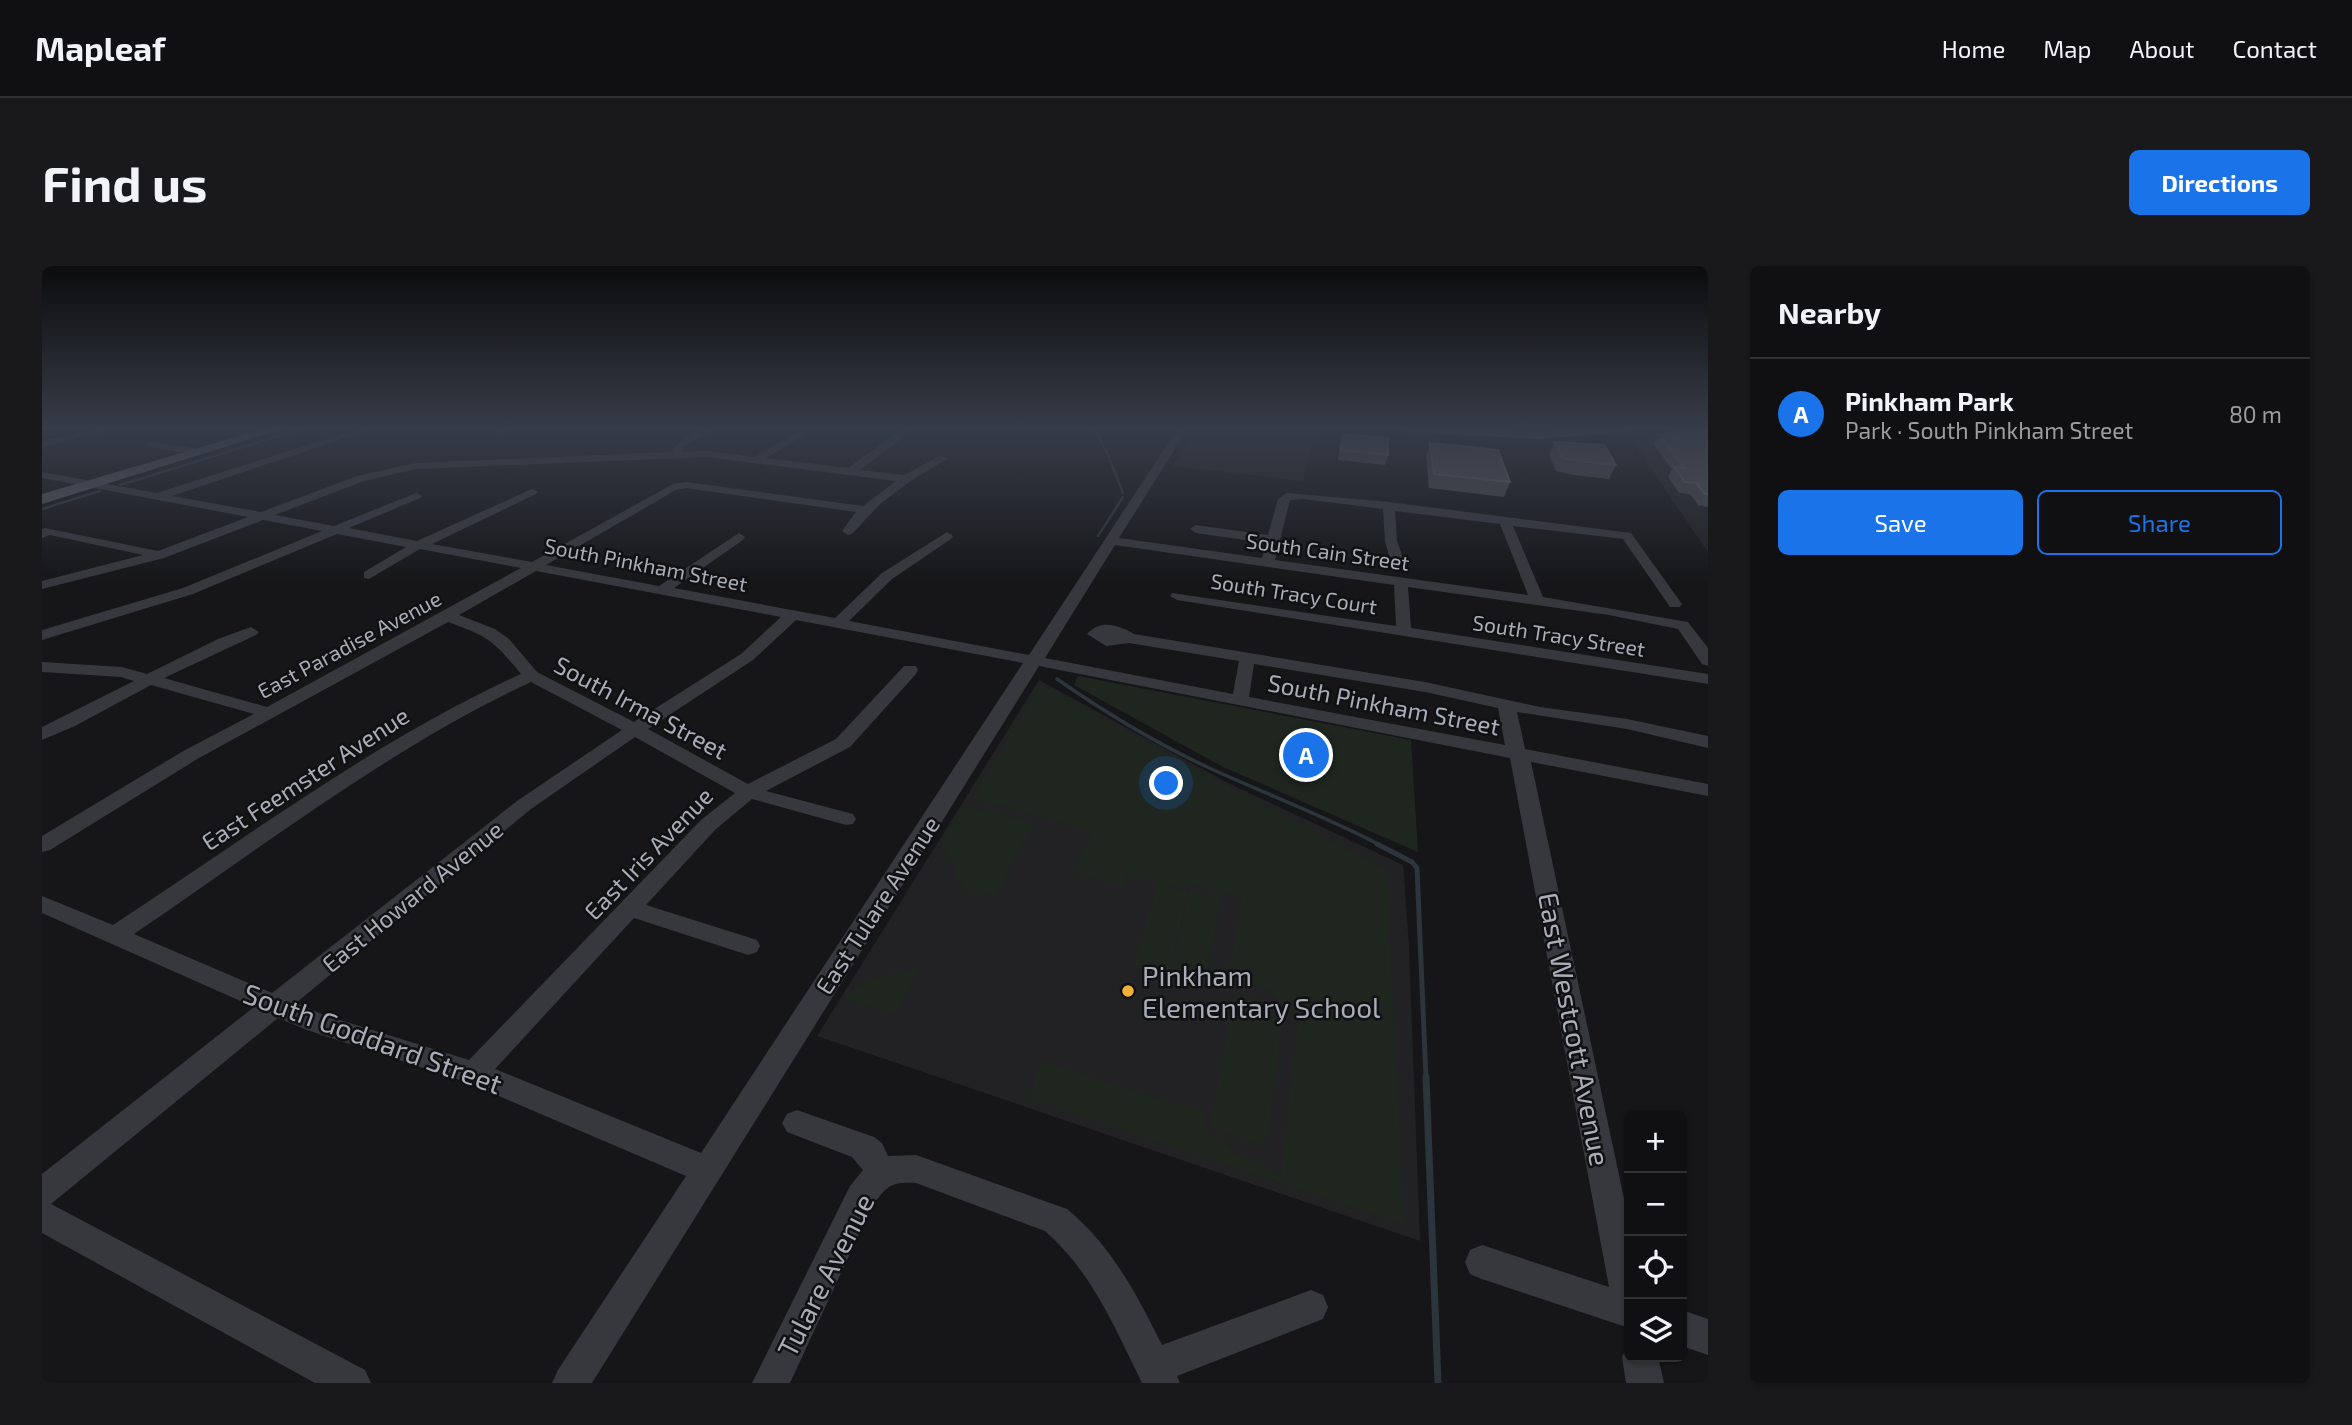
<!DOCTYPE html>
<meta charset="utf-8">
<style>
:root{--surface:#101012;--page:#19191b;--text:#f1f3f6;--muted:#9c9d9f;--line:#303032;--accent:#1a73e8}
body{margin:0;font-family:"Exo 2",sans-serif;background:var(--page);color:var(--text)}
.controls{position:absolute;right:21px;bottom:21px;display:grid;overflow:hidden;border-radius:10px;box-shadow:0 2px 5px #0004}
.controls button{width:63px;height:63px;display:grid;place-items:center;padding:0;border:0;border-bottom:2px solid var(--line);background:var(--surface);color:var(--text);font:35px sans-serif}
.you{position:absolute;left:1125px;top:518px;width:24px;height:24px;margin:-18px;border:5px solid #fff;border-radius:50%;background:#1a73e8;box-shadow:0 0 0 10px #1a73e833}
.badge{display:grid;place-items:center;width:46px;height:46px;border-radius:50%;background:var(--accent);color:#fff;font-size:23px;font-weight:700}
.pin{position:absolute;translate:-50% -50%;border:4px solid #fff;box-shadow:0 2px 7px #0006}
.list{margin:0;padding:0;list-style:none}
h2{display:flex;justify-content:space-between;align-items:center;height:91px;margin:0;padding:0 28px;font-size:30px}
h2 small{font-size:23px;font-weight:400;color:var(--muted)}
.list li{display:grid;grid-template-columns:46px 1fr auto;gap:21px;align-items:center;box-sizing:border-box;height:112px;padding:0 28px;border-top:2px solid var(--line)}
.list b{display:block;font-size:26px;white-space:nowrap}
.list p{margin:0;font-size:23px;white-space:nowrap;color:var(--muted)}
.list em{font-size:23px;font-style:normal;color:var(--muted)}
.actions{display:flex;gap:14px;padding:21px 28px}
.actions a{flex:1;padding:16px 0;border:2px solid var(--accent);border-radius:10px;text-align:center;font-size:24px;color:var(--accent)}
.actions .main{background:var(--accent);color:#fff}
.icon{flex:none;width:38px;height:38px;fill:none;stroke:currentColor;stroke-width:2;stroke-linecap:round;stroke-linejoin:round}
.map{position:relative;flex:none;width:1666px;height:1117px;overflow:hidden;border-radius:10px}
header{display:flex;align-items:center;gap:42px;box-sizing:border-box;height:98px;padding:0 35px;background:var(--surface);border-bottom:2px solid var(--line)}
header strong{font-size:33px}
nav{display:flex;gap:38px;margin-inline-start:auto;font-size:24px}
.intro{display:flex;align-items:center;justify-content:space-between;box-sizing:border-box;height:168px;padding:0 42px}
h1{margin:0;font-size:49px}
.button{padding:18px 32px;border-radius:10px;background:var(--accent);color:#fff;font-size:24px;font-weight:700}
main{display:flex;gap:42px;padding:0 42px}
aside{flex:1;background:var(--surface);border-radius:10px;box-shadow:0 2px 5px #0004}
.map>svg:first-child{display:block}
</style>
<header>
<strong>Mapleaf</strong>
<nav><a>Home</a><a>Map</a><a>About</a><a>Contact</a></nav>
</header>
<div class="intro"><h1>Find us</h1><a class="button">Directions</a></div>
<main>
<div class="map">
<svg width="1666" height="1117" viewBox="0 0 1666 1117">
<rect width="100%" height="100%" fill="#161618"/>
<g fill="#222225">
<path d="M1154,162H1274L1261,215L1130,200Z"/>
<path d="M1616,162H1666V286L1584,166Z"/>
<path d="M997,414L1186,517L1361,599L1367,680L1378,975L775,770Z"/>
</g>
<g fill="#1e261f">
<path d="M1036,410L1369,474L1376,586L1181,501L1032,419Z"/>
<path d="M998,417L1184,519L1344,603L1362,959L986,832L1000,795L1162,846L1161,858L1172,872L1183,876L1192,887L1220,897L1238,912L1256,756L1225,723L1185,712L1200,632L1137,617L1138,608L1134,620L1124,619L1146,625L1137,664L1118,659L1137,665L1126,708L1092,698L1116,616L1086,608L1081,621L1042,610L1033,604L1050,565L930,533Z"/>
<path d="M927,541L992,556L954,631L926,624L912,607L914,602L900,575L919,542Z"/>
<path d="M1148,625L1179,633L1162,718L1128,708Z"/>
<path d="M870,702H877L852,749L804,733C816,712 848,709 870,702Z"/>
<path d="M1192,727L1219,734L1240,757L1225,875L1216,879L1177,865L1169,857Z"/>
</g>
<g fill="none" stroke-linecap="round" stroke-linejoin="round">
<g stroke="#2c353c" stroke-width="2.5">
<path d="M1052,162L1067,191"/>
<path d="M1068,194L1081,227"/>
<path d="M78,219L263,162"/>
<path d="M0,243L58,225"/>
<path d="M1056,270L1081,231"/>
</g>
<path stroke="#2c353c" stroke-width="3.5" d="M1015,413C1061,445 1112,476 1163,500C1221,527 1281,549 1338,579"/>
<path stroke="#2c353c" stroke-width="5" d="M1335,578L1370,596L1375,602L1384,812"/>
<path stroke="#2c353c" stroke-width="7" d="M1384,811L1396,1117"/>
<g fill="#37383d" fill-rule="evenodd">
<path d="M58,162H76L0,181V175Z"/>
<path d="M318,162H333L130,230L219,246L315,210L374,197L629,186C640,171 655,162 675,162L646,178L640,186L664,185L712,191L758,165L763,168L761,170L724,192L806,202L853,168L857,162H867L860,172L818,204L862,209L898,190L907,192L870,214L838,238L810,268L806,269L800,265L814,246L644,222L634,224L504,299L617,320L697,267L703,271L701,274L632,322L793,352L840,307L905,266L911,270L909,273L850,313L807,355L987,389L1136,162H1146L1077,272L1220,292L1224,277L1154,267L1148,263L1154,259L1226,269L1236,233L1245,227L1347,236L1589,267L1640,338L1638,341H1628L1581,273L1471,260L1501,331L1646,356L1666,382V400L1660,398L1636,363L1567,349L1366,321L1369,362L1666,408V418L1135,334L1128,330L1130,327L1354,360L1352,319L1073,279L1003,392L1191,428L1197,395L1087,377L1064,380L1045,368C1059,353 1076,359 1092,368L1383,416L1498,441L1585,453L1666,470V482L1585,463L1475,446L1483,483L1666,518V530L1489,496L1587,956V1062L1440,1013L1428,1008L1423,996L1428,984L1440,979L1567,1021L1468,492L997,400L550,1117H510L516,1104L644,910L424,816L265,764L236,752L9,938L323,1104L329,1117H273L0,967V908L212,741L0,647V630L71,659C204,572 334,474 479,408C451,374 447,371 406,356L157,492L8,584L0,586V570L143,484L212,448L109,419L33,460L0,474V461L92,415L79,411L0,406V396L80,401L105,408L176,373L209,361L217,366L214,369L122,412L225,441L479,302L378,283L327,313L322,312V306L364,281L295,268L151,328L0,374V364L141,322L280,265L221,254L122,292L0,323V315L101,289L8,269L0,272V263L3,262L116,285L206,251L0,212V206L115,227ZM664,191L854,215L821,240L644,216L631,218L490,296L390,278L494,228L496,226L490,223L375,275L307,262L378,232L380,230L374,227L292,260L233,249L322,215L374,203ZM1261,233L1341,243L1343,275L1350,300L1357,304L1364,300L1355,275L1353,245L1458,258L1486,329L1233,294L1248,234ZM494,305L739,351L699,388L592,456L495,406L467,373L453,363L417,349ZM754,354L981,397L659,887L453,803L592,652L706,689L715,686L718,680L715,674L604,639L673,564L710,533L804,559L811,558L814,553L811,548L724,525L808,481L874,408L876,404L874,400H862L794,473L706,518L606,463L711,394ZM1212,398L1383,426L1456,442L1463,479L1207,431ZM489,416L580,464L475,535L230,727L92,668C220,581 348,482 489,416ZM593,471L693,527L659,554L427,794L282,749L254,737L489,543Z"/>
<path d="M459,162H472L460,168H454V164Z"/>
<path d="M110,176L157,183L162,186L157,189L106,181V177Z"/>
<path d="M755,844L832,871L840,877L846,890L874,889L1025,943C1070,980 1095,1029 1120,1079L1269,1024L1281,1029L1286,1041L1281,1053L1135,1110L1138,1117H1100C1073,1062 1050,1006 1003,965L874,917C847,916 846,920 830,940L748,1117H710L808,920L821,904L810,891L745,866L740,857L745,848Z"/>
<path d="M1640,1044L1666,1053V1089L1640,1080Z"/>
<path d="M1587,1077V1091H1616L1622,1117H1584L1580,1091Z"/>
</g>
<g fill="#53555c" fill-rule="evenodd">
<path d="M224,162H244L0,238V228Z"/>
<path d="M1360,162L1495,165L1592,162L1586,166L1495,173L1366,166Z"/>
</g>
</g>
<g fill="#47494d">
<path d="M1624,162H1666V241L1656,239L1648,228L1637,227L1626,211L1630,203L1611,178L1616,168L1629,169Z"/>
<path d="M1301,168L1346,189L1343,199L1296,194L1298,177Z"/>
<path d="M1513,176L1574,199L1567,213L1531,209L1514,205L1507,189Z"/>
<path d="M1388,177L1468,216L1462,231L1387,222L1384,191Z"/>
</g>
<g fill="#525359" stroke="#5f6168" stroke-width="2">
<path d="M1636,162H1666V229L1663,228L1654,217L1643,216L1632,201L1642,202L1616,168L1643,170Z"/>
<path d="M1301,168L1346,172V189L1299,184Z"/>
<path d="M1513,176L1562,179L1574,199L1537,195L1520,192Z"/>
<path d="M1388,177L1456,184L1468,216L1392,208Z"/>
</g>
<linearGradient id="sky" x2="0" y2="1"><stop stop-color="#0c0c0d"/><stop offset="0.51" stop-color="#363c48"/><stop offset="1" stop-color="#363c48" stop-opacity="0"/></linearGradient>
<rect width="1666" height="318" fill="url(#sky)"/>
<circle fill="#f2b134" stroke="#111113" stroke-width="2.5" cx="1086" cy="725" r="7"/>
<g text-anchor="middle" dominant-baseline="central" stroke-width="5" stroke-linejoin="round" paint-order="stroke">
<g font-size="21" fill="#a8adb8" stroke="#111113">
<text transform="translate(1286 285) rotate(8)">South Cain Street</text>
<text transform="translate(604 298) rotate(11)">South Pinkham Street</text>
<text transform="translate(1252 327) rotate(9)">South Tracy Court</text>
<text transform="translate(1517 369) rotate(9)">South Tracy Street</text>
<text transform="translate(307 378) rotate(-28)">East Paradise Avenue</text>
</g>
<g font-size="24" fill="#a8adb8" stroke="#111113">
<text transform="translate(1342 438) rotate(11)">South Pinkham Street</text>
<text transform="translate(599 441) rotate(28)">South Irma Street</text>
<text transform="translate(263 512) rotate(-33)">East Feemster Avenue</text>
<text transform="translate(606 587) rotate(-46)">East Iris Avenue</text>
<text transform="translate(370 630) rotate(-39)">East Howard Avenue</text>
<text transform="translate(835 639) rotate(-57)">East Tulare Avenue</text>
</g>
<g font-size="28" fill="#a8adb8" stroke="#111113" text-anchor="start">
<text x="1100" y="709">Pinkham<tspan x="1100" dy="32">Elementary School</tspan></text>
</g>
<g font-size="28" fill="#a8adb8" stroke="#111113">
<text transform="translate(1533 763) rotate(79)">East Westcott Avenue</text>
<text transform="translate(331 772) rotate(20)">South Goddard Street</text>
<text transform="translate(783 1009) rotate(-63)">Tulare Avenue</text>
</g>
</g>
</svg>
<div class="controls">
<button>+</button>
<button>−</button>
<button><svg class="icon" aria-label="locate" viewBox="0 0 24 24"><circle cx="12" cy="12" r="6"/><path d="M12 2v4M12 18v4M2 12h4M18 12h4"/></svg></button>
<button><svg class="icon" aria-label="layers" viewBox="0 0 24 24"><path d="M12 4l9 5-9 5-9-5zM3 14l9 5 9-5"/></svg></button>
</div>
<div class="you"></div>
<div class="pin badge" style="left:1264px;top:489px">A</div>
</div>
<aside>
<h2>Nearby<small></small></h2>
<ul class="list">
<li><span class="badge">A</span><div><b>Pinkham Park</b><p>Park · South Pinkham Street</p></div><em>80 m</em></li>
</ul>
<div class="actions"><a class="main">Save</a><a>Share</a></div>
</aside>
</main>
